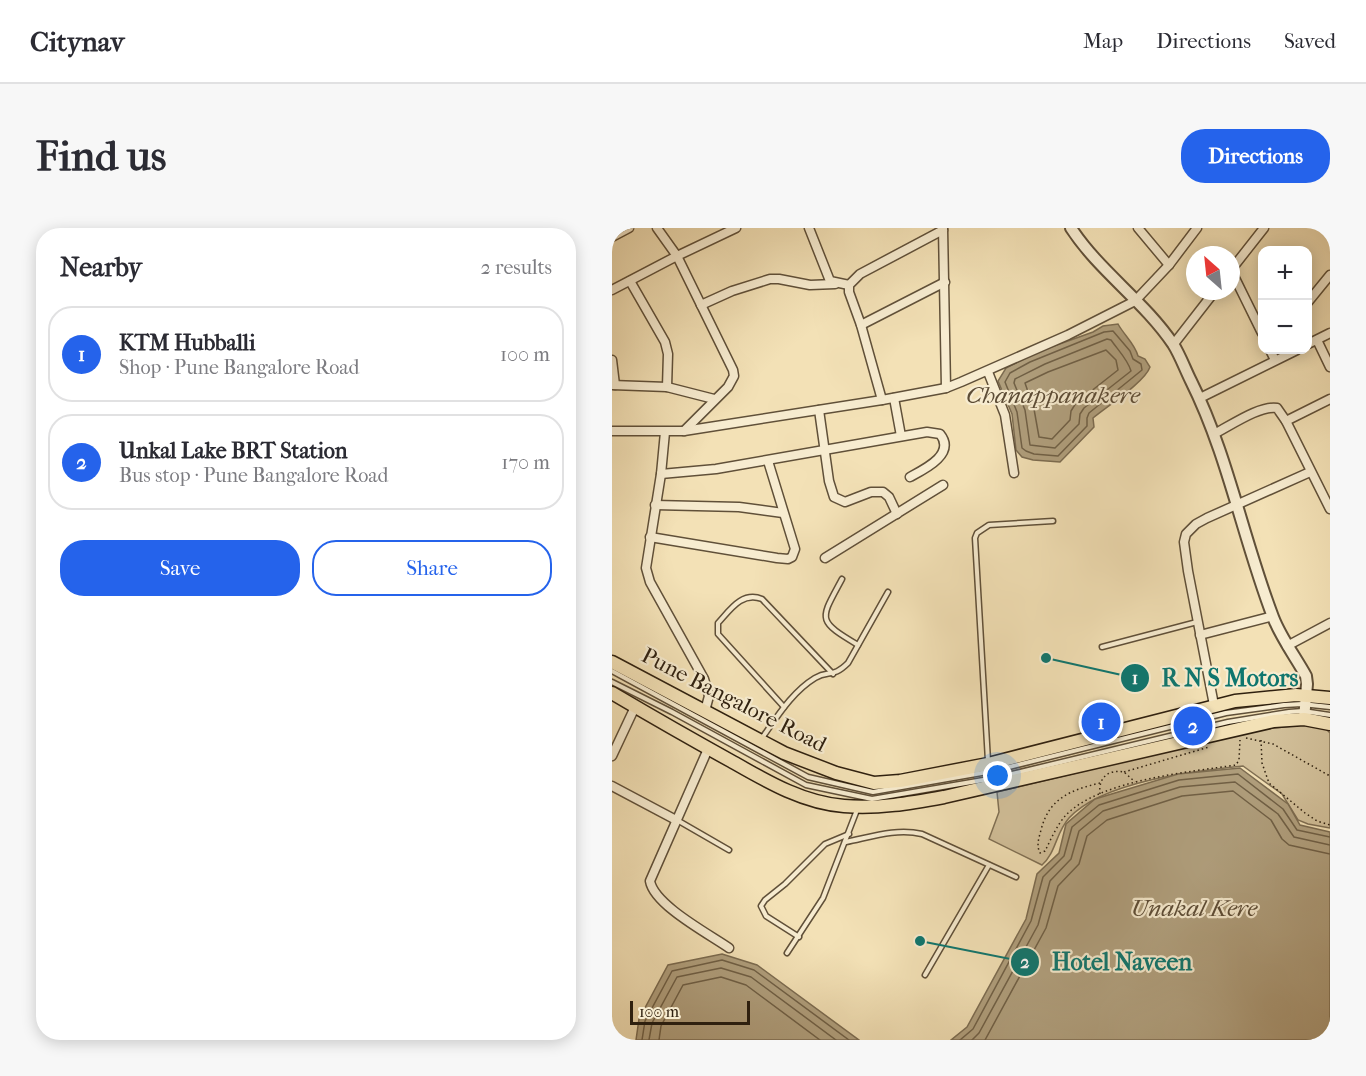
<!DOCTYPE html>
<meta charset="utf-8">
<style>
:root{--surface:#fff;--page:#f7f7f7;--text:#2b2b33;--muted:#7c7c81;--line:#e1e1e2;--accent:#2563eb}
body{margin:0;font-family:"IM FELL French Canon",serif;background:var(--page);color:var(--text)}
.controls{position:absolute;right:18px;top:18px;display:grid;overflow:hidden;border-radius:12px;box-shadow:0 3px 15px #0003}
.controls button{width:54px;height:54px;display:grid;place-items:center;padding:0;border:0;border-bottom:2px solid var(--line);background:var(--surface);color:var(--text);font:30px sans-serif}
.compass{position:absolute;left:574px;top:18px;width:54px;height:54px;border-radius:50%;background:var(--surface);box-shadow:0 3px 15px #0003;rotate:333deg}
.scale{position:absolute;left:18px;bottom:15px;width:120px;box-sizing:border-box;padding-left:6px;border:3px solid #2f200f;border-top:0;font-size:16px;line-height:21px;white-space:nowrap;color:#2f200f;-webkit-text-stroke:4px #f7ecd0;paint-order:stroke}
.you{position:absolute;left:386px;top:548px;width:21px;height:21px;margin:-15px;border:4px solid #fff;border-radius:50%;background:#1a73e8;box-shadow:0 0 0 9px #1a73e833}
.badge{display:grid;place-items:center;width:39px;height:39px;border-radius:50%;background:var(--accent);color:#fff;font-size:20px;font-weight:700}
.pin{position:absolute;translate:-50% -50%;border:3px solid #fff;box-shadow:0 2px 6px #0006}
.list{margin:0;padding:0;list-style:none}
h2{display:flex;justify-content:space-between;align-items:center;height:78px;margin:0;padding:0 24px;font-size:26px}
h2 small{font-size:20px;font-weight:400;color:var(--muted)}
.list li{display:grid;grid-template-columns:39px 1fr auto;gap:18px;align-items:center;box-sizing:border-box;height:96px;margin:0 12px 12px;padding:0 12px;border:2px solid var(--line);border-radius:24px}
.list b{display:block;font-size:22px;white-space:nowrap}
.list p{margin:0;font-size:20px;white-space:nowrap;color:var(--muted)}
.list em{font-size:20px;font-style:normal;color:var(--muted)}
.actions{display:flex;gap:12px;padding:18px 24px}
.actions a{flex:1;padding:14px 0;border:2px solid var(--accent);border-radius:24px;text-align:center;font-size:21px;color:var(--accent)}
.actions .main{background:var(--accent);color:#fff}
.map{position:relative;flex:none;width:718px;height:812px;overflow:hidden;border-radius:24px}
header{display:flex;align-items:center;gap:36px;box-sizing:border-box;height:84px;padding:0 30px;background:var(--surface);border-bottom:2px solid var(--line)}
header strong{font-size:28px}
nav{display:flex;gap:33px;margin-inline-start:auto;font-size:21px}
.intro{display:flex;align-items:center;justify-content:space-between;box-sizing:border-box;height:144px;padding:0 36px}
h1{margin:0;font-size:42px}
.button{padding:15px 27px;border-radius:24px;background:var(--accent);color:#fff;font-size:21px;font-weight:700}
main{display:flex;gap:36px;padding:0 36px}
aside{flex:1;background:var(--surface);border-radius:24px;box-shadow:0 3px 15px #0003}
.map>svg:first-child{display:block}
</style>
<header>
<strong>Citynav</strong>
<nav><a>Map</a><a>Directions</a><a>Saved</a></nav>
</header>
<div class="intro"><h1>Find us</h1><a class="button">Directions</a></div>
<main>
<aside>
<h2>Nearby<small>2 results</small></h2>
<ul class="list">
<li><span class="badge">1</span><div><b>KTM Hubballi</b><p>Shop · Pune Bangalore Road</p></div><em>100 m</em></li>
<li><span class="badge">2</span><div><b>Unkal Lake BRT Station</b><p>Bus stop · Pune Bangalore Road</p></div><em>170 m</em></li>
</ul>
<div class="actions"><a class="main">Save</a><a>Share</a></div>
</aside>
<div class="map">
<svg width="718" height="812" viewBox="0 0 718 812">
<rect width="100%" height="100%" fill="#f3e1b6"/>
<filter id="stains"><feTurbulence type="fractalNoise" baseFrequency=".00333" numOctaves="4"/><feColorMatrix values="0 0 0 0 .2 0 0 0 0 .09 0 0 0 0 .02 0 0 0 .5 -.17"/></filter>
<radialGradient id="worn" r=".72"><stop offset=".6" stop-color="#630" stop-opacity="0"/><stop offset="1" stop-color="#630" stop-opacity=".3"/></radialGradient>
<path fill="#d2c09a" stroke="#807054" stroke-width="1.5" d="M690,497L714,501L718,505V600L696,596L686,592L670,566L631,538C583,543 491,553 457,590C444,604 444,625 430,637L377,611L387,584L385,564L643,502Z"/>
<g fill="#b09f7d" stroke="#7c6c51" stroke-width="1.5">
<path d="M506,96C512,107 523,116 526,128L533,131L538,139C533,154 494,179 481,190L482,199L448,234L421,232L410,229L404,222L400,186L386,153L394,140L428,123L481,104L491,98Z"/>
<path d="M628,540L676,576L688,597L718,604V812H339L355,799L414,691L425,646L447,625L454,596L483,571L566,546Z"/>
<path d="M110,726L145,737L247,812H24L27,791L56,737Z"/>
</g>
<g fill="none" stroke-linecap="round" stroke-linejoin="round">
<g stroke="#706046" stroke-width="1.5">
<path d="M501,103L518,123L521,131L529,136L530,142L477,185L475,190V198L446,228L422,226L414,223L410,220L405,184L393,154L398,145L418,134L492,104Z"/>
<path d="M495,111L499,112C506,122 516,132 519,143L472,180L468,186L467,196L443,220L418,217L413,182L402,155L403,151L433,136Z"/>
<path d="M494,122L504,132L506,142L464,175L459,183L458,192L440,211L427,209L422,181L413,155L436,144Z"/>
<path d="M30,812L33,793L60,743L110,732L142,742L237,812"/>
<path d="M37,812L40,795L65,749L109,740L139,749L224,812"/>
<path d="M47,812L49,798L71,757L109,749L134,757L208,812"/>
<path d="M348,812L361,801L419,693L431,649L452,628L460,599L487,577L567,552L626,546L671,581L685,602L718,609"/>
<path d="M360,812L367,805L426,697L438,653L459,631L467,603L491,583L568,559L623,554L666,586L682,609L718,617"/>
<path d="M373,812L434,700L446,658L467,636L475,608L495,592L570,568L621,563L659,592L670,611L677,617L718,626"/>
</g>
<g stroke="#605039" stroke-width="7">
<g id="service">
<path d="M230,351C208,392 204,392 246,417"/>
<path d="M490,419L585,394"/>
<path d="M0,443L196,549L261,564L381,543L614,485L672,477L690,476L718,479"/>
<path d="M0,454L60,484L194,557L260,571L383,550L616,494L677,484L691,483L718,487"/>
<path d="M172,479L106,406V395C118,382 130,363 150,371L221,446"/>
<path d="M150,510C165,489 180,464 203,450C217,442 221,450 236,435L276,364"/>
<path d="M376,533L363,310L365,305L377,297L441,293"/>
<path d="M65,592L117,622"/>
<path d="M234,614C259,609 284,600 310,606L404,649"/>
<path d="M187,709L154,688L149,678L153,672L173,656L213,616L237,606"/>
<path d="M175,725L211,670L245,582"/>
<path d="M313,747L377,637"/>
</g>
</g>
<g stroke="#605039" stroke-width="11">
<g id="minor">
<path d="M45,0L65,28L121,142L122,148L116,159L72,203"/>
<path d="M197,0L218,53L237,57"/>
<path d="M331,0L334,160"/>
<path d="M526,0L557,37"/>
<path d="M0,9L17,0"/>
<path d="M619,42L650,105"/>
<path d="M619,42L652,0"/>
<path d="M18,53L53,114L56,126L55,159"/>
<path d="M0,62L65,28L124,0"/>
<path d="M696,74L718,47"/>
<path d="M89,77L120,63L158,51H167L198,57L223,56"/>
<path d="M249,97L333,54"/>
<path d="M705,112L718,139"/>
<path d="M696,116L718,105"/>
<path d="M561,117L603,63"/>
<path d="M658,122L663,132"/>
<path d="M0,132L3,157"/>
<path d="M376,144L393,187L402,245"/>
<path d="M0,157L55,159L102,171"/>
<path d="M282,170L289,208"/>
<path d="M588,170L685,122"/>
<path d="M270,172L249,97L237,64V57L248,46L331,2"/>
<path d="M207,182L217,253L222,269L233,274L259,264H271L277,269L285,286"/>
<path d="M674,193L718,171"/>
<path d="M0,203H72L270,172L334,160L349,154L456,107L523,73L557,37L585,0"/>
<path d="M53,204L49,246L34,340L38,354L92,451L97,468L93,483"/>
<path d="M602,206C618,198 648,177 665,180L674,193L718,281"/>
<path d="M49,246L104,241L315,204L328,206C344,226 313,241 298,249"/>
<path d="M43,277L127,279L171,285"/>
<path d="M38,309L165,330L176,331L180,329L183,321L156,233"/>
<path d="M213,330L331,257"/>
<path d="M588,407L661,388"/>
<path d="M675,418L718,395"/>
<path d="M602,477L576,343L572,314L574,306L584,296L595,290L698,244"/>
<path d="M96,521L38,653C42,677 97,706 117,720"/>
<path d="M0,528L23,479"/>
<path d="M0,558L64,592"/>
</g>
</g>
<g stroke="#605039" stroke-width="14">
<path id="tertiary" d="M459,0C487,43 532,73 561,116C568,127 573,141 579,153C616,227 631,311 661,389C669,410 683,428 694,448L695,456L692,491"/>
</g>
<g stroke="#2f200f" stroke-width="15">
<g id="primary">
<path d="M0,434L172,525L224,545L262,555L288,553L376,536L623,473L684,467L718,470"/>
<path d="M0,465C39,488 79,511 119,533C154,553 191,575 232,578C266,581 299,575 332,569L662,493L692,491L718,496"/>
</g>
</g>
<g stroke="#2f200f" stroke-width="1.5" stroke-dasharray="1.5 3" stroke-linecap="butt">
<path d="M634,510L661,516L718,548"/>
<path d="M649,512L650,535L657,555L693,585L705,593L718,597"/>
<path d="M512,544L597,519"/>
<path d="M488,555C459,562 437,570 429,602C427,610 424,617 428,625L433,623C439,611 445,597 454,587C488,552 577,544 624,537L627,532L628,512"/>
<path d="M488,566C486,550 496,541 512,544L523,554"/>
</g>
<use href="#service" stroke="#f7ecd0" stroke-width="4"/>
<use href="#minor" stroke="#f7ecd0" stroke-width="8"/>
<use href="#tertiary" stroke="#f7ecd0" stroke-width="10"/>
<use href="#primary" stroke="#f3e1b6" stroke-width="12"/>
</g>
<g text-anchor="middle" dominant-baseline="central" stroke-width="4.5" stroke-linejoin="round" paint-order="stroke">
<g font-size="22" fill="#2f200f" stroke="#f7ecd0">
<text transform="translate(122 472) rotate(27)">Pune Bangalore Road</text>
</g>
<g font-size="24" font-style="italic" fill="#5c4c36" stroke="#f7ecd0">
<text x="441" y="167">Chanappanakere</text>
<text x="582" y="680">Unakal Kere</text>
</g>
</g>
<path fill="none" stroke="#0f766e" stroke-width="2" d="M434 430L523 450M308 713L413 734"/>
<g fill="#0f766e" stroke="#f7ecd0" stroke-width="2">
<circle cx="434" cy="430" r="6"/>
<circle cx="308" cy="713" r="6"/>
<circle cx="523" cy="450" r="15"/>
<circle cx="413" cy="734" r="15"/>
</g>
<g font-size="18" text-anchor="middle" font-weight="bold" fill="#fff">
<text x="523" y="456">1</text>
<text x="413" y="740">2</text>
</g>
<g font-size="24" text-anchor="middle" font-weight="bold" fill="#0f766e" stroke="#f7ecd0" stroke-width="4.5" stroke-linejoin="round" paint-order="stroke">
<text x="618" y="458">R N S Motors</text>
<text x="510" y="742">Hotel Naveen</text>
</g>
<rect width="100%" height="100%" filter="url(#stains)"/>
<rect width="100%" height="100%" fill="url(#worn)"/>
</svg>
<div class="controls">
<button>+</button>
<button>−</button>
</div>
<svg class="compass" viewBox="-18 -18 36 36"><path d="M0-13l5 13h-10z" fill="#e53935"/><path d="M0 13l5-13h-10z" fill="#7c7c81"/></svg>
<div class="scale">100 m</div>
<div class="you"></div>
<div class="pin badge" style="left:489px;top:494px">1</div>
<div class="pin badge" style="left:581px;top:498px">2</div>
</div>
</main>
